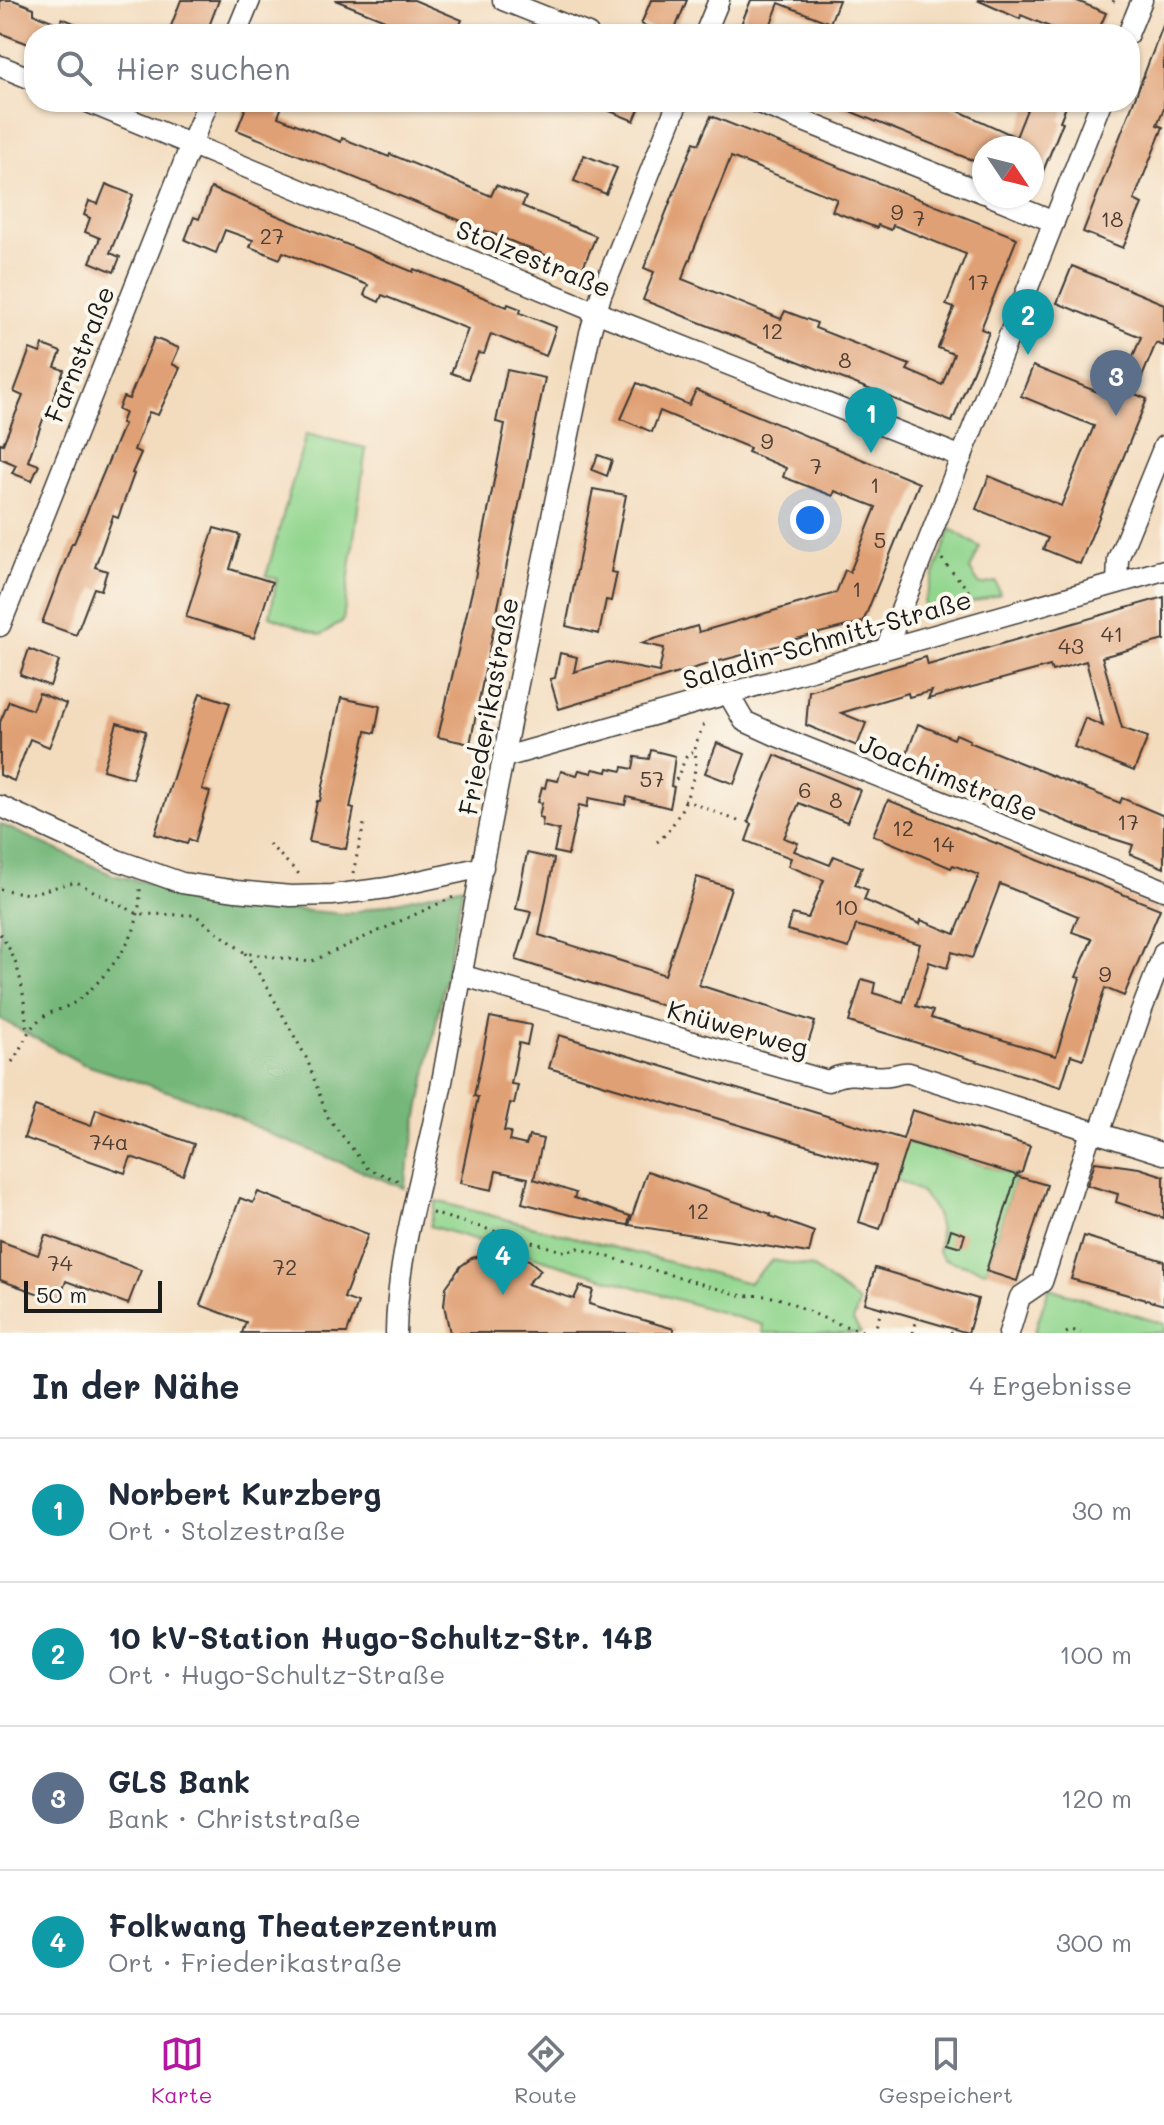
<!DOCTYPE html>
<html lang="de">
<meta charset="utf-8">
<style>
:root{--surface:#fff;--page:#f6f6f7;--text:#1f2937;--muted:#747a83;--line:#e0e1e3;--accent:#b5179e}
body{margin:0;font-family:Mali,sans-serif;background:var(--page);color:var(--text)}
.compass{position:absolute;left:972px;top:136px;width:72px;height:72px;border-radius:50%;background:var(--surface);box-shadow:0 2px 6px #0004;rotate:125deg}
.scale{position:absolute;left:24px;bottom:20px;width:138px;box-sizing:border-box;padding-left:8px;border:4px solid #1c1c1c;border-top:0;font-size:22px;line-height:28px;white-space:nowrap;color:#1c1c1c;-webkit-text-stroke:6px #fbf7ec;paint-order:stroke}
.you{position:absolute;left:810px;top:520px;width:28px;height:28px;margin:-20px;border:6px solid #fff;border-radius:50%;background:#1a73e8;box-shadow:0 0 0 12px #1a73e833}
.badge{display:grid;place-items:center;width:52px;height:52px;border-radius:50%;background:var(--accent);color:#fff;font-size:26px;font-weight:700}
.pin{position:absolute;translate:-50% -66px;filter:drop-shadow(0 2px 4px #0008)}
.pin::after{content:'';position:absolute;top:42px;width:28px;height:24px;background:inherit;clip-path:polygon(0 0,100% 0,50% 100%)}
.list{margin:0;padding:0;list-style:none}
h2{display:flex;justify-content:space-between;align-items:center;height:104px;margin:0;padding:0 32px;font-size:34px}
h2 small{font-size:26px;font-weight:400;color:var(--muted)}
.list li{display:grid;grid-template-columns:52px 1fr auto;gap:24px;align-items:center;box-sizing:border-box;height:144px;padding:0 32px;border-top:2px solid var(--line)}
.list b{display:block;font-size:30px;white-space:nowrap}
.list p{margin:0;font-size:26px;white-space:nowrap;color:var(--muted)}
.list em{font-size:26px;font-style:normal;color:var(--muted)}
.icon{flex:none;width:44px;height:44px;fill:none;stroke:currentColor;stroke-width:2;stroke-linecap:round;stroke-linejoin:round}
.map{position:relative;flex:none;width:1164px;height:1333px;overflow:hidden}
.search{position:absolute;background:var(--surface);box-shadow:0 2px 6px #0004;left:24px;right:24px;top:24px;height:88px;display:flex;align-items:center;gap:20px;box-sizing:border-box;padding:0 28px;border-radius:32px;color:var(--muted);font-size:30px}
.sheet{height:680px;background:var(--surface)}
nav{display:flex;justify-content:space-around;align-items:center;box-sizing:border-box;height:112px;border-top:2px solid var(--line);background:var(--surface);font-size:22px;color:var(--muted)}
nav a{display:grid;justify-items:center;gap:4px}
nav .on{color:var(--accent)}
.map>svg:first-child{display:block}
</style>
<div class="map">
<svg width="1164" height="1333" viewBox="0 0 1164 1333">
<rect width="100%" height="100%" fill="#fbf7ec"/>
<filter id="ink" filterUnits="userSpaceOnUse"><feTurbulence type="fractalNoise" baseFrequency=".0125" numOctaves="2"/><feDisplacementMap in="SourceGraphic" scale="16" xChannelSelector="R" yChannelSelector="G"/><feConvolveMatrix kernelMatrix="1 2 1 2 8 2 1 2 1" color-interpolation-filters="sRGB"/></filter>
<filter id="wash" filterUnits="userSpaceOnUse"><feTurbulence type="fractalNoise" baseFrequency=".006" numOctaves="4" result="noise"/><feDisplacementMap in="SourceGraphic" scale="32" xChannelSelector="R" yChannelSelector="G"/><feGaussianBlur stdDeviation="1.8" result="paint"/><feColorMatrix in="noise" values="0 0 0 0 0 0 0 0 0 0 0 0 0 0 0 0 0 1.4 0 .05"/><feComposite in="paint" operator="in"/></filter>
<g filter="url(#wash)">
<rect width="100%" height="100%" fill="#f3dbbd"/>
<g fill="#92d68e" stroke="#577955" stroke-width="2">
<path d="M306,434L366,448L343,621L321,635L270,616L277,579L266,576Z"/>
<path d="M951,529L980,547L970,570L980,585L996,582L1000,594L932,615L924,608V602Z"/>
<path d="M902,1141L1016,1175L986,1271L944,1259L938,1252C945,1218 930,1191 896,1180L901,1163Z"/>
<path d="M436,1201L749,1283L772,1260L812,1267L859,1303L853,1321L861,1333H762L763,1325L430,1226Z"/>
<path d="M1049,1288L1164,1324V1333H1034Z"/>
</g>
<path fill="#75b779" stroke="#486a4a" stroke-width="2" d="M0,824L113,875L196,894L284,909L346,914L463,886L404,1188L272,1135L219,1108L83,1064L0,1019Z"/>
<g id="blocks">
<g fill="#e0a075" fill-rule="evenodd">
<path d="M0,0H13L34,8V14L60,24L62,18L101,34H34V46L0,33Z"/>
<path d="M181,0H219L206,34H168Z"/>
<path d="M335,0H414L462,20L456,34H420Z"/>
<path d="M651,0H687L673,34H665L641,24Z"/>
<path d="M751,0H839L830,23L779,3L767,34H737Z"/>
<path d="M977,0H1075L1106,13L1097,34H1067L1021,15L1020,19Z"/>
<path d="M1164,23V108L1157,125L1163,127L1134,200L1142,204L1123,248L1083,232Z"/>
<path d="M248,102H272L282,106L278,117L341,142L342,138L389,157L390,154L491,196L496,185L526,197L522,206L596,236L582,270L237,130Z"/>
<path d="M588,102H642L634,121Z"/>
<path d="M827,102H939L1016,137L1030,102H1068L1060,121L1063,122L1033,196L1032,148H984V165Z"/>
<path d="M711,116L1017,238L981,329L989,332L952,422L643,300L654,272L644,268L694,142L699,144ZM731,157L837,199L832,211L877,228L878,225L891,230L893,225L966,254L946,305L954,308L938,348L954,354L942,385L907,370L910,365L815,328L817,323L785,311L781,319L682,279Z"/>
<path d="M584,155L617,168L606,194L574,181Z"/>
<path d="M106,184L133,195L110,253L120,257L114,272L90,262L100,238L85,232L90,218L84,215L89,201L98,204Z"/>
<path d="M211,188L413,272L414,269L507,307L508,304L521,309L520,313L556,327L546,356L491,334L484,354L478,353L468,379L451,373L468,329L382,295L379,302L364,295L368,285L283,252L280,259L250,247L253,240L225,230L216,253L185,240L194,217L199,219Z"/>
<path d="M1072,266L1164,304V346L1156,343L1135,394L1147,399L1080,564L1043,549L1048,538L976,509L989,476L1061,506L1094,426L1021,396L1033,366L1105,395L1110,384L1120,388L1141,337L1057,303Z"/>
<path d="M154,338L179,348L172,364L180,368L158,415L149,412L134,450L141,453L132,473L134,474L118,518L113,516L95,567L107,571L101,590L94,588L76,635L42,623L72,543H74L124,424L121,423L125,413L118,410L123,397L129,399Z"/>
<path d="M43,345L61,352L55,367L64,370L51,404L49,403L28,461L39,465L32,481L12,473L16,465L0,458V443L3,444L23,396L14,392L30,349L40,353Z"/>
<path d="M507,370L545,378L470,744L438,737L475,578L505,424L496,422Z"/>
<path d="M637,383L689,405L696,390L919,483L863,622L788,641V643L708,664L559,709L550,679L555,678L560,653L577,657L574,672L608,662L659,672L664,648L641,643L697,626L699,632L836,593L845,570L850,572L876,507L835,491L833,496L783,477L786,468L748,452L750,448L660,411L652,432L621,419Z"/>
<path d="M598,455L612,460L607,476L592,470Z"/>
<path d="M593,489L626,495L611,572L617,573L611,601L606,600L599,634L566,626Z"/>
<path d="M214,528L240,535L230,569L272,582L254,638L186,617Z"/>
<path d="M1164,597V640L1102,657L1122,728L1148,737L1134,771L1074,747L1085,718L1103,726L1086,661L1052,671L1050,666L928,699L932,691L909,697L908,693L841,713L866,723L857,746L806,725L809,691L926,657L928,665Z"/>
<path d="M29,649L59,661L50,686L20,675Z"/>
<path d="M39,693L66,704L49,747L30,739L14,781L0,775V722L9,701L32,710Z"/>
<path d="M200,693L230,703L202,789L210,792L195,842L189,839L187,844L155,834Z"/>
<path d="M341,698L380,706L375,733L366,731L350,808L354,809L346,849L309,842L317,801H320Z"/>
<path d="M117,723L146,731L132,778L103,770Z"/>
<path d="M918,724L954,739L956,734L970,740L969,742L1120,803L1122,798L1164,816V868L1130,854L1133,845L1095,833L906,756Z"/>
<path d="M717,743L745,754L734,784L705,773Z"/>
<path d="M651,750L675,756L671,786L674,787L670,808L627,797L625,805L589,798L587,807L579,805L568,855L554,852L559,830L542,826L543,818L539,817L542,803L538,802L542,787L545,788L547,779L558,781L561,771L577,775L579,770L592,773L593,769L607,772L608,768L622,771L623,767L633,769L635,757L649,759Z"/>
<path d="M775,755L860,790L847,822L799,803L784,838L798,843L794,851L830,865L834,856L862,867L855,885L868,890L864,900L920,924L921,920L955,934L979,875L953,865L951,868L873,835L888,800L1160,909L1124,996L1105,988L1083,1059L1071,1055L1061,1087L849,1022L862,979L875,983L873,993L903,1002L920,944L856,925L849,948L787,930L792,914L808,918L824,880L788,866L791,858L746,841L752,824L748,822ZM1000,884L1078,916L1072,932L1092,939L1076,977L1080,978L1056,1056L931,1018L933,1011L916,1006L929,962L947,968L952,952L972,958Z"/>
<path d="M527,853L554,859L539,935L665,975L697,877L731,888L699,985L815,1022L806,1050L516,960L531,912L516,909Z"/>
<path d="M490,1017L531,1025L527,1045L519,1043L511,1084L518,1085L514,1104L510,1103L504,1131L511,1132L509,1141L526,1145L529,1136L543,1139L534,1179L576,1193L574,1198L630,1216L628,1225L570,1215L522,1203L528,1178L496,1171L492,1190L460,1183L478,1097L474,1096Z"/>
<path d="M559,1035L903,1139L912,1110L1030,1146L1022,1172L1016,1175L908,1142L880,1229L859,1222L876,1166L549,1068Z"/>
<path d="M35,1106L91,1126L96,1109L194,1144L183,1175L131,1157L125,1173L24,1138Z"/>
<path d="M1095,1162L1139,1168L1164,1176V1218L1116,1202L1118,1194L1087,1185Z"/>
<path d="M647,1171L771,1214L770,1216L814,1232L809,1253L629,1225Z"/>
<path d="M1016,1176L1047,1185L1017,1281L986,1271Z"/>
<path d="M258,1192L368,1234L344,1298L358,1303L347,1333H242L246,1322L200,1305L240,1198L253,1203Z"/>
<path d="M951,1229L965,1234L961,1247L947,1243Z"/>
<path d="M45,1235L141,1270L128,1304L66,1281L59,1301L0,1280V1241L38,1255Z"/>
<path d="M1084,1236L1164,1261V1305L1071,1279Z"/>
<path d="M501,1251L529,1260L541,1270L527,1284L574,1299L580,1286L593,1290L589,1304L674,1329L673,1333H450L444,1305L446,1287L461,1266L472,1258Z"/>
<path d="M875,1268L978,1299L968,1333L865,1303Z"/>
</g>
</g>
</g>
<g filter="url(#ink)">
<use href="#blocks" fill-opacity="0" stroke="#3c3934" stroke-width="2"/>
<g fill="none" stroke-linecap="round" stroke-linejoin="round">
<g stroke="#3c3934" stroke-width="23">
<g id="minor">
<path d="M503,0L588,34"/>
<path d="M236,34L250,0"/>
<path d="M705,34L719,0"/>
<path d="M1128,34L1142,0"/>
<path d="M0,66L34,80"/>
<path d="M88,102L596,312L962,457"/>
<path d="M756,102L984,193"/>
<path d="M991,196L1054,222"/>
<path d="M1117,583L1118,559L1164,446"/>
<path d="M0,626L208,102"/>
<path d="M887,646L1101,102"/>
<path d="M729,695L744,721L777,736L1164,890"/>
<path d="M505,757L1164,570"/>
<path d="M0,806L117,860L182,883L236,891L291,896L332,895L387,888L483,867"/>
<path d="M461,975L828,1081C850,1068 865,1079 889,1076C897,1075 901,1072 909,1073L1164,1154"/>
<path d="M1099,1134L1141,1012L1164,952"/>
<path d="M396,1333C397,1244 429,1158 444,1071C488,824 539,579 590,333L601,295L678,102"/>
<path d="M1009,1333L1020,1297L1042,1282L1091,1132"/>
</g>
</g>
<g stroke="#3c3934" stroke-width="3" stroke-dasharray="2 6" stroke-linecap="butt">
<path d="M1113,2L1114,0"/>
<path d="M942,559C953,576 968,584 974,604"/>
<path d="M676,780L687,755L694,751"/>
<path d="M684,800L743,823"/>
<path d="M657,842C677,827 693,788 696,763C697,759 695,755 695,751C695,742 702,730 705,721"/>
<path d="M269,844L302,877"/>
<path d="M353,873L364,824"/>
<path d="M0,889L28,894L76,882L138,914L195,915L245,953L310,962L458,895"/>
<path d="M0,934C22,964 24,996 27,1032"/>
<path d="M245,953L265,983L307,1059L327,1116L368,1169L399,1181"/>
<path d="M12,1062C22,1049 25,1032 39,1020C49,1011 61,1010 72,1004C92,993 125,953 133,932C138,918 140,903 140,889"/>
<path d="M432,1213L566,1252L578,1248L743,1296C783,1293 792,1305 826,1319C839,1325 854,1328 868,1333"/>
<path d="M874,1333L882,1308"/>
<path d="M913,1333L917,1319"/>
<path d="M951,1333L953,1329"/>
<path d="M1066,1333L1072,1330L1081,1333"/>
</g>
<use href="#minor" stroke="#fff" stroke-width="20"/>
</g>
</g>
<g text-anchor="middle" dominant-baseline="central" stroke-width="8" stroke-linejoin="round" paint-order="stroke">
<g font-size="22" fill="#4d3d32">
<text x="897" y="211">9</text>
<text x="919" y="217">7</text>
<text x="1112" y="218">18</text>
<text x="272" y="235">27</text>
<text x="978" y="281">17</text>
<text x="772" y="330">12</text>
<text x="845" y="359">8</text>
<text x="767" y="440">9</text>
<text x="816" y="465">7</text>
<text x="875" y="484">1</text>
<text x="880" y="539">5</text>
<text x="857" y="588">1</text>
<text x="1112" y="633">41</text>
<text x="1071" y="645">43</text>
<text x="652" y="778">57</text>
<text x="805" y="789">6</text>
<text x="836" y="799">8</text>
<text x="1128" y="821">17</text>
<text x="903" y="827">12</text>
<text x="943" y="843">14</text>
<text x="846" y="906">10</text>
<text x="1105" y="973">9</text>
<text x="109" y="1141">74a</text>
<text x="698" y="1210">12</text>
<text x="60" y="1262">74</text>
<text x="285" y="1266">72</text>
</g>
<g font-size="26" fill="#1c1c1c" stroke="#fbf7ec">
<text transform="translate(534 258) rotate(22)">Stolzestraße</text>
<text transform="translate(79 354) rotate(-68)">Farnstraße</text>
<text transform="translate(827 639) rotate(-16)">Saladin-Schmitt-Straße</text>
<text transform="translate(488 706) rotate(-79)">Friederikastraße</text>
<text transform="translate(949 777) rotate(22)">Joachimstraße</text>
<text transform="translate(738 1028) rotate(16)">Knüwerweg</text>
</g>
</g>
</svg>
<svg class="compass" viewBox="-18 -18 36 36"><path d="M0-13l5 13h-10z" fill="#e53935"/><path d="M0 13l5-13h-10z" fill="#747a83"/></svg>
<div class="scale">50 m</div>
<div class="you"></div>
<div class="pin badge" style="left:871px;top:453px;background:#0f9aa8">1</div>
<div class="pin badge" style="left:1028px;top:355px;background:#0f9aa8">2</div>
<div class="pin badge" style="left:1116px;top:416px;background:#5c6f8a">3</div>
<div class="pin badge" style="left:503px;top:1295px;background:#0f9aa8">4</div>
<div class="search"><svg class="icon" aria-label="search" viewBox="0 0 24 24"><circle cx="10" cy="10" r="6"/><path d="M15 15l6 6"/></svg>Hier suchen</div>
</div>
<section class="sheet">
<h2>In der Nähe<small>4 Ergebnisse</small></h2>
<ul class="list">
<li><span class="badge" style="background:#0f9aa8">1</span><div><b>Norbert Kurzberg</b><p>Ort · Stolzestraße</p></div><em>30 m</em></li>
<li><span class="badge" style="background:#0f9aa8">2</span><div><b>10 kV-Station Hugo-Schultz-Str. 14B</b><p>Ort · Hugo-Schultz-Straße</p></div><em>100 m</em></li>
<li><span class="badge" style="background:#5c6f8a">3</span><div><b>GLS Bank</b><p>Bank · Christstraße</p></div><em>120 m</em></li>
<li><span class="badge" style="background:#0f9aa8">4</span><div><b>Folkwang Theaterzentrum</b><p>Ort · Friederikastraße</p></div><em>300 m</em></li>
</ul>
</section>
<nav>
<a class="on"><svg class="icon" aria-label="map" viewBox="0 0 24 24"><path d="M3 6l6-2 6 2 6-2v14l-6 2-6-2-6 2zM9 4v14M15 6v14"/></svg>Karte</a>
<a><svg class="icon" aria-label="directions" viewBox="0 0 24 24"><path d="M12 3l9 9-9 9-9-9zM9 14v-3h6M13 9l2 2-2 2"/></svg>Route</a>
<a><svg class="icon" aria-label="saved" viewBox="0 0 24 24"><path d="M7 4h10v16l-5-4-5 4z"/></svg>Gespeichert</a>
</nav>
